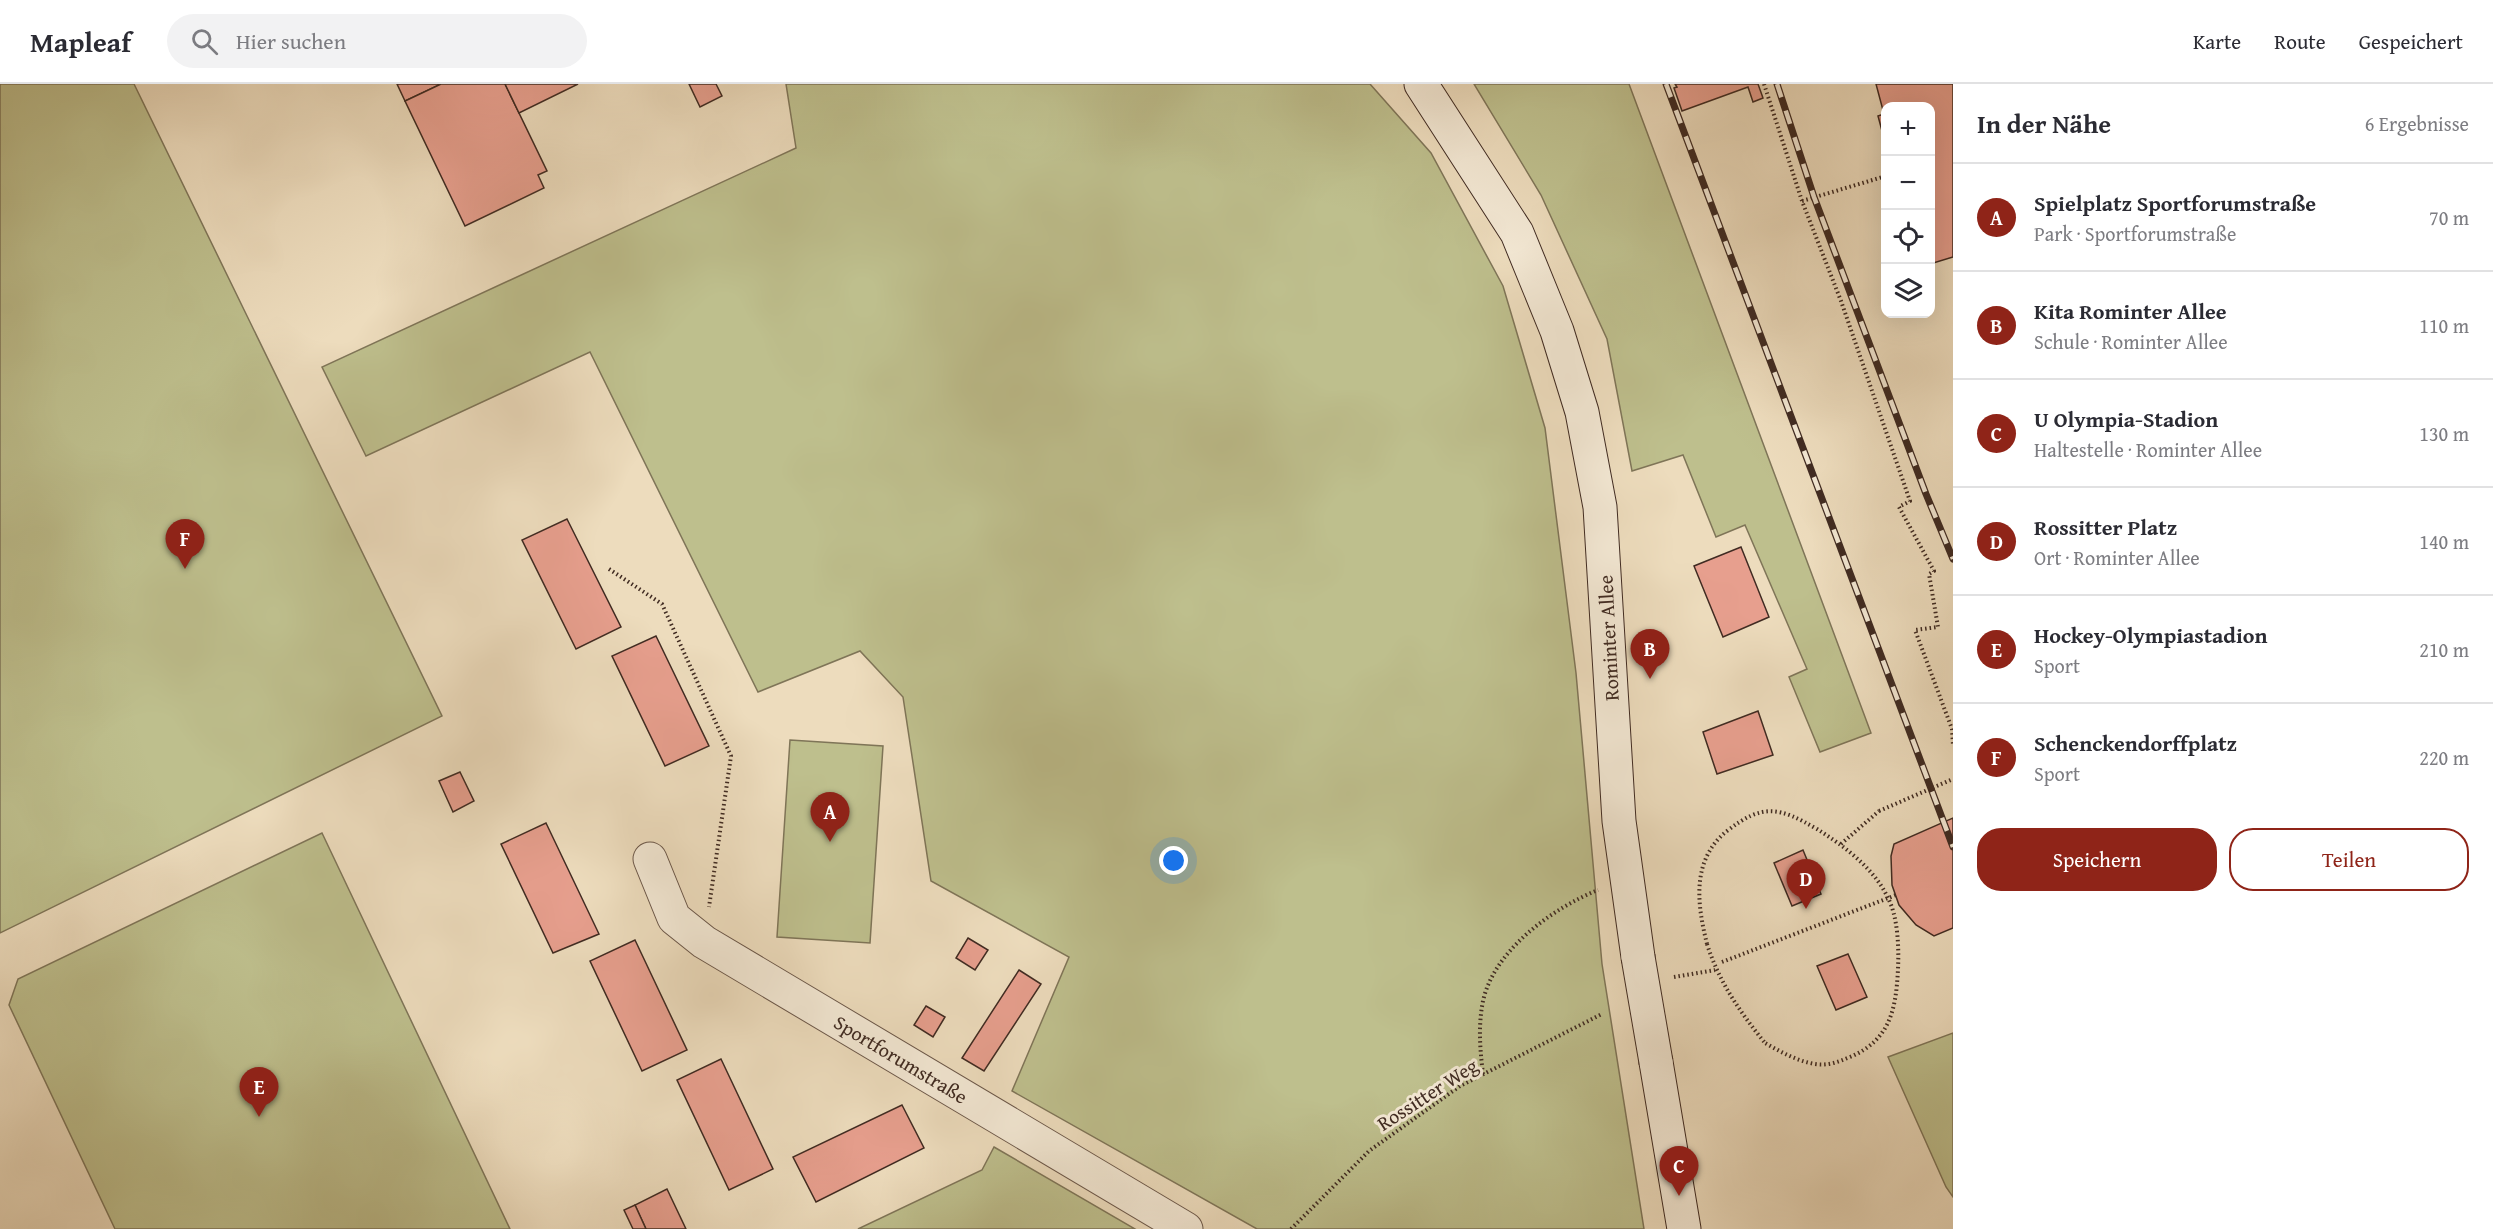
<!DOCTYPE html>
<html lang="de">
<meta charset="utf-8">
<style>
:root{--surface:#fff;--page:#f2f2f3;--text:#2b2b33;--muted:#7c7c81;--line:#e1e1e2;--accent:#8f2418}
body{margin:0;font-family:"Gentium Book Plus",serif;background:var(--page);color:var(--text)}
.controls{position:absolute;right:18px;top:18px;display:grid;overflow:hidden;border-radius:12px;box-shadow:0 6px 24px #0002}
.controls button{width:54px;height:54px;display:grid;place-items:center;padding:0;border:0;border-bottom:2px solid var(--line);background:var(--surface);color:var(--text);font:30px sans-serif}
.you{position:absolute;left:1174px;top:777px;width:21px;height:21px;margin:-15px;border:4px solid #fff;border-radius:50%;background:#1a73e8;box-shadow:0 0 0 9px #1a73e833}
.badge{display:grid;place-items:center;width:39px;height:39px;border-radius:50%;background:var(--accent);color:#fff;font-size:20px;font-weight:700}
.pin{position:absolute;translate:-50% -50px;filter:drop-shadow(0 2px 3px #0008)}
.pin::after{content:'';position:absolute;top:32px;width:21px;height:18px;background:inherit;clip-path:polygon(0 0,100% 0,50% 100%)}
.list{margin:0;padding:0;list-style:none}
h2{display:flex;justify-content:space-between;align-items:center;height:78px;margin:0;padding:0 24px;font-size:26px}
h2 small{font-size:20px;font-weight:400;color:var(--muted)}
.list li{display:grid;grid-template-columns:39px 1fr auto;gap:18px;align-items:center;box-sizing:border-box;height:108px;padding:0 24px;border-top:2px solid var(--line)}
.list b{display:block;font-size:22px;white-space:nowrap}
.list p{margin:0;font-size:20px;white-space:nowrap;color:var(--muted)}
.list em{font-size:20px;font-style:normal;color:var(--muted)}
.actions{display:flex;gap:12px;padding:18px 24px}
.actions a{flex:1;padding:14px 0;border:2px solid var(--accent);border-radius:24px;text-align:center;font-size:21px;color:var(--accent)}
.actions .main{background:var(--accent);color:#fff}
.icon{flex:none;width:33px;height:33px;fill:none;stroke:currentColor;stroke-width:2;stroke-linecap:round;stroke-linejoin:round}
.map{position:relative;flex:none;width:1953px;height:1145px;overflow:hidden}
header{display:flex;align-items:center;gap:36px;box-sizing:border-box;height:84px;padding:0 30px;background:var(--surface);border-bottom:2px solid var(--line)}
header strong{font-size:28px}
nav{display:flex;gap:33px;margin-inline-start:auto;font-size:21px}
.search{width:420px;height:54px;background:var(--page);display:flex;align-items:center;gap:15px;box-sizing:border-box;padding:0 21px;border-radius:33px;color:var(--muted);font-size:22px}
main{display:flex}
aside{flex:1;background:var(--surface)}
.map>svg:first-child{display:block}
</style>
<header>
<strong>Mapleaf</strong>
<div class="search"><svg class="icon" aria-label="search" viewBox="0 0 24 24"><circle cx="10" cy="10" r="6"/><path d="M15 15l6 6"/></svg>Hier suchen</div>
<nav><a>Karte</a><a>Route</a><a>Gespeichert</a></nav>
</header>
<main>
<div class="map">
<svg width="1953" height="1145" viewBox="0 0 1953 1145">
<rect width="100%" height="100%" fill="#eddcbd"/>
<filter id="stains"><feTurbulence type="fractalNoise" baseFrequency=".00333" numOctaves="4"/><feColorMatrix values="0 0 0 0 .2 0 0 0 0 .09 0 0 0 0 .02 0 0 0 .5 -.17"/></filter>
<radialGradient id="worn" r=".72"><stop offset=".6" stop-color="#630" stop-opacity="0"/><stop offset="1" stop-color="#630" stop-opacity=".3"/></radialGradient>
<g fill="#bebf8d" stroke="#7f7558" stroke-width="1.5">
<path d="M0,0H134L442,632L0,849Z"/>
<path d="M786,0H1370L1431,69L1503,202L1545,344L1576,589L1602,880L1644,1145H1257L1012,1007L1069,873L931,797L903,613L860,567L758,608L590,268L366,372L322,283L796,64Z"/>
<path d="M1474,0H1629L1871,649L1820,668L1789,593L1807,585L1745,441L1716,453L1683,371L1632,387L1607,255L1541,111Z"/>
<path d="M790,656L883,662L870,859L777,853Z"/>
<path d="M322,749L510,1145H115L9,921L18,895Z"/>
<path d="M1953,949V1113L1946,1103L1888,973Z"/>
<path d="M994,1063L1135,1145H858L982,1086Z"/>
</g>
<g fill="#e79f8e" stroke="#402b22" stroke-width="1.5">
<path d="M397,0H441L405,17Z"/>
<path d="M441,0H505L547,87L538,91L544,104L465,142L405,17Z"/>
<path d="M505,0H578L519,29Z"/>
<path d="M689,0H716L722,12L700,23Z"/>
<path d="M1675,0H1758L1763,14L1753,18L1748,3L1682,27L1674,4L1677,3Z"/>
<path d="M1876,0H1953V173L1930,180V22H1886L1885,58L1878,32L1884,30Z"/>
<path d="M567,435L621,543L576,565L522,456Z"/>
<path d="M1741,463L1769,533L1723,553L1694,482Z"/>
<path d="M656,552L709,662L665,682L612,572Z"/>
<path d="M1758,627L1773,671L1717,690L1703,648Z"/>
<path d="M460,688L474,717L453,728L439,697Z"/>
<path d="M1953,734V844L1934,852L1916,841L1899,821L1892,801L1891,772L1894,760Z"/>
<path d="M546,739L599,850L553,869L501,760Z"/>
<path d="M1803,766L1821,810L1792,822L1774,779Z"/>
<path d="M968,854L988,866L975,886L956,874Z"/>
<path d="M635,856L687,966L642,987L590,877Z"/>
<path d="M1848,870L1867,913L1836,926L1817,882Z"/>
<path d="M1019,886L1041,900L984,987L962,974Z"/>
<path d="M926,922L945,933L933,953L914,941Z"/>
<path d="M721,975L773,1085L729,1106L677,996Z"/>
<path d="M902,1021L924,1064L816,1118L793,1073Z"/>
<path d="M667,1105L686,1145H646L635,1121Z"/>
<path d="M635,1121L646,1145H633L624,1126Z"/>
</g>
<g fill="none" stroke-linecap="round" stroke-linejoin="round">
<g stroke="#6b5749" stroke-width="35">
<path id="street" d="M650,775L674,834L704,858L1186,1145"/>
</g>
<g stroke="#402b22" stroke-width="35">
<g id="secondary">
<path d="M1421,0L1517,149L1557,247L1582,328L1600,423L1619,737L1638,873"/>
<path d="M1656,978L1684,1145"/>
</g>
</g>
<g stroke="#402b22" stroke-width="4" stroke-dasharray="1.5 3" stroke-linecap="butt">
<path d="M1764,0L1802,117L1841,217L1910,417L1899,423L1934,487L1929,490L1938,543L1915,546L1952,645L1953,661"/>
<path d="M1802,117L1886,92"/>
<path d="M609,485L662,520L731,672L709,823"/>
<path d="M1841,760L1879,727"/>
<path d="M1707,860C1697,820 1691,776 1727,747C1763,719 1779,723 1817,745C1844,762 1874,784 1888,814C1898,833 1899,864 1898,885C1896,926 1890,956 1850,973C1838,978 1828,982 1815,980C1797,977 1781,968 1765,959"/>
<path d="M1722,878L1896,811"/>
<path d="M1483,990C1480,965 1478,942 1483,917C1494,866 1553,824 1598,806"/>
<path d="M1291,1145L1369,1067L1460,1002L1602,930"/>
</g>
<use href="#street" stroke="#f3e8d4" stroke-width="33"/>
<use href="#secondary" stroke="#f3e8d4" stroke-width="33"/>
<g stroke="#402b22" stroke-width="7">
<g id="rail">
<path d="M1666,0L1953,763"/>
<path d="M1777,0L1814,113L1926,410L1953,475"/>
</g>
</g>
<use href="#rail" stroke="#f3e8d4" stroke-width="4.5" stroke-dasharray="14" stroke-linecap="butt"/>
<g stroke="#402b22" stroke-width="35" stroke-linecap="butt">
<path id="secondary-bridge" d="M1638,873L1656,978"/>
</g>
<g stroke="#402b22" stroke-width="4" stroke-dasharray="1.5 3" stroke-linecap="butt">
<path d="M1879,727L1953,695"/>
<path d="M1707,860C1719,898 1740,928 1765,959"/>
<path d="M1674,893L1715,886"/>
</g>
<use href="#secondary-bridge" stroke="#f3e8d4" stroke-width="33"/>
</g>
<g text-anchor="middle" dominant-baseline="central" stroke-width="6" stroke-linejoin="round" paint-order="stroke">
<g font-size="20" fill="#402b22" stroke="#f3e8d4">
<text transform="translate(1608 554) rotate(-93)">Rominter Allee</text>
<text transform="translate(901 975) rotate(31)">Sportforumstraße</text>
<text transform="translate(1427 1010) rotate(-33)">Rossitter Weg</text>
</g>
</g>
<rect width="100%" height="100%" filter="url(#stains)"/>
<rect width="100%" height="100%" fill="url(#worn)"/>
</svg>
<div class="controls">
<button>+</button>
<button>−</button>
<button><svg class="icon" aria-label="locate" viewBox="0 0 24 24"><circle cx="12" cy="12" r="6"/><path d="M12 2v4M12 18v4M2 12h4M18 12h4"/></svg></button>
<button><svg class="icon" aria-label="layers" viewBox="0 0 24 24"><path d="M12 4l9 5-9 5-9-5zM3 14l9 5 9-5"/></svg></button>
</div>
<div class="you"></div>
<div class="pin badge" style="left:830px;top:758px">A</div>
<div class="pin badge" style="left:1650px;top:595px">B</div>
<div class="pin badge" style="left:1679px;top:1112px">C</div>
<div class="pin badge" style="left:1806px;top:825px">D</div>
<div class="pin badge" style="left:259px;top:1033px">E</div>
<div class="pin badge" style="left:185px;top:485px">F</div>
</div>
<aside>
<h2>In der Nähe<small>6 Ergebnisse</small></h2>
<ul class="list">
<li><span class="badge">A</span><div><b>Spielplatz Sportforumstraße</b><p>Park · Sportforumstraße</p></div><em>70 m</em></li>
<li><span class="badge">B</span><div><b>Kita Rominter Allee</b><p>Schule · Rominter Allee</p></div><em>110 m</em></li>
<li><span class="badge">C</span><div><b>U Olympia-Stadion</b><p>Haltestelle · Rominter Allee</p></div><em>130 m</em></li>
<li><span class="badge">D</span><div><b>Rossitter Platz</b><p>Ort · Rominter Allee</p></div><em>140 m</em></li>
<li><span class="badge">E</span><div><b>Hockey-Olympiastadion</b><p>Sport</p></div><em>210 m</em></li>
<li><span class="badge">F</span><div><b>Schenckendorffplatz</b><p>Sport</p></div><em>220 m</em></li>
</ul>
<div class="actions"><a class="main">Speichern</a><a>Teilen</a></div>
</aside>
</main>
